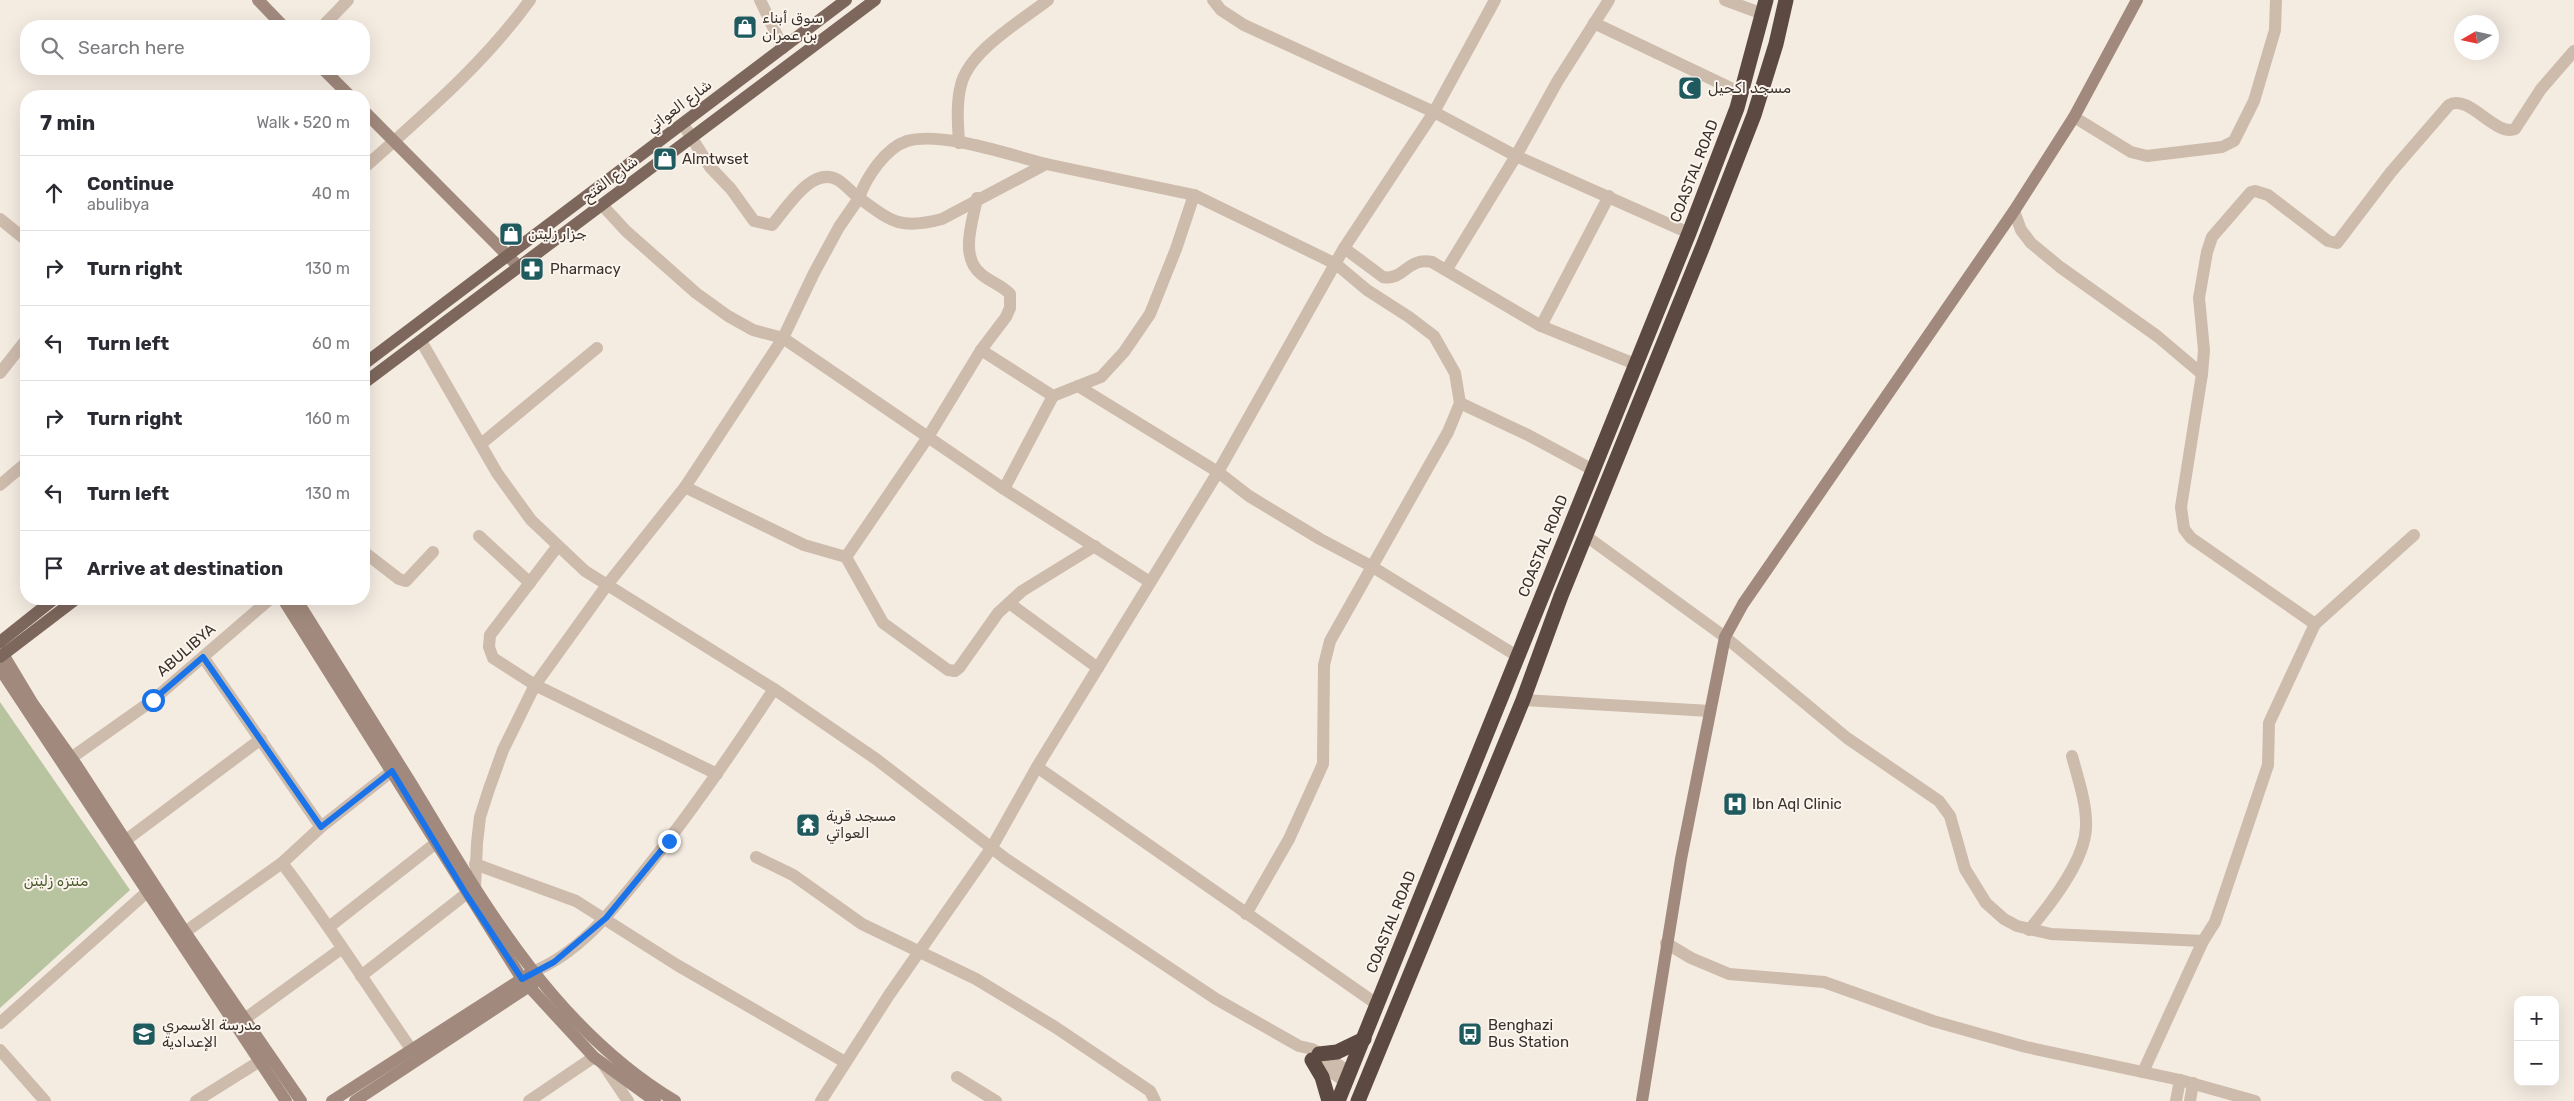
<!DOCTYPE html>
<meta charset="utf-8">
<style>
:root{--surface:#fff;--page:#f2f2f3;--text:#2b2b33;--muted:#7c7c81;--line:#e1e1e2}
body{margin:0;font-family:Rubik,Vazirmatn,sans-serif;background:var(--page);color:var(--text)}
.controls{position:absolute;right:15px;bottom:15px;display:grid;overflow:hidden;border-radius:10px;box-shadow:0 5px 20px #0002}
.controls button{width:45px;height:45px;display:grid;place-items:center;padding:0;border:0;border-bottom:1px solid var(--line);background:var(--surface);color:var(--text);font:25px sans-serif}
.compass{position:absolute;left:2454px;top:15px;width:45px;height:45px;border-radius:50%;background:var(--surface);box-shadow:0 5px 20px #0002;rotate:261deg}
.stop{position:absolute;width:15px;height:15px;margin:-11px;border:4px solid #1a73e8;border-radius:50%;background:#fff}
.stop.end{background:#1a73e8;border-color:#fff;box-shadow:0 1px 5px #0008}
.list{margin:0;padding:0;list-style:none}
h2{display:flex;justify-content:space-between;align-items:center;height:65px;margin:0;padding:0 20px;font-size:21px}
h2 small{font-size:16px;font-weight:400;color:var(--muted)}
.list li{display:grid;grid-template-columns:32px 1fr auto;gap:15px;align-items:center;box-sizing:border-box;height:75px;padding:0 20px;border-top:1px solid var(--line)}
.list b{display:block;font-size:19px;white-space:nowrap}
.list p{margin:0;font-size:16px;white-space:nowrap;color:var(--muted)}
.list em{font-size:16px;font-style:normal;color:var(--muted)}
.icon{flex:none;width:28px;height:28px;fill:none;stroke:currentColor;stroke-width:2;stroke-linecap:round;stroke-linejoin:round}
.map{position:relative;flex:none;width:2574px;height:1101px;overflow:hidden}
.search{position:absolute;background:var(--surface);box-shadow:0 5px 20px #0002;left:20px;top:20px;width:350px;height:55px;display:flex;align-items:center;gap:12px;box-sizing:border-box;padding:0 18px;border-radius:20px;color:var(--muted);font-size:19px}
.panel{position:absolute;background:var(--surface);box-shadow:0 5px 20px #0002;left:20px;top:90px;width:350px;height:515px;border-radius:20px}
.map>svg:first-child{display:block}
</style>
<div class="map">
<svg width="2574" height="1101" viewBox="0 0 2574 1101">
<rect width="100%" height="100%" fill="#f4ebe1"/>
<path fill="#b8c4a0" d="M0,702L130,890L0,1008Z"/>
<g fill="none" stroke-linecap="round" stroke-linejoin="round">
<g stroke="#cdbbac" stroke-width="12">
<path d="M760,0L783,48"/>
<path d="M1213,0L1221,10L1244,25L1434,112L1516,156L1689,233"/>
<path d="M1725,0L1763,14"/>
<path d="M1594,23L1741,93"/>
<path d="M323,26L348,0"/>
<path d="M2074,117L2131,152L2147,156L2222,147L2234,141L2254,101L2275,30L2276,0"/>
<path d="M683,124L710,167L731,189L754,221L772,225C787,208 812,165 838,180C846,185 852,193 859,198C866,178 885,148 907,141C942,131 1010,155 1046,164"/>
<path d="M959,143C958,124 956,104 961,85C969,51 1021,21 1048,0"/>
<path d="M364,168C423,115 483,65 530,0"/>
<path d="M602,205L626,231L696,293L728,316L753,330L783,338L1004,489L1150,582"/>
<path d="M2014,211L2021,230L2031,243L2060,267L2157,336L2202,374L2181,507L2184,529L2191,538L2315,624L2269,723L2268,765L2215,922L2203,941L2143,1072"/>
<path d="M0,219L26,240"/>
<path d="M1344,248L1383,277C1404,281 1407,257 1432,262L1541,326L1635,364"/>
<path d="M1447,269L1516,156L1557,82L1609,0"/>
<path d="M1541,326L1609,196"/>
<path d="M421,341L497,473L531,520L585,571L774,689L876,759L1006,859L1216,999L1299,1046L1312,1049L1350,1072"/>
<path d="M981,350L1053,396L1078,386L1218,472L1249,496L1320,539L1371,566L1517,656"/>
<path d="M0,373L26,340"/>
<path d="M2202,374L2204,350L2199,298L2207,252L2212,237L2251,192L2255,191L2268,195L2328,241L2337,243L2391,172L2449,105C2468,93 2496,137 2515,129L2541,89L2574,51"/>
<path d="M1078,386L1101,377L1124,352L1150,314L1176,249L1194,195"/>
<path d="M1460,403L1528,435L1593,470"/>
<path d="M481,444L597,348"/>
<path d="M0,485L26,463"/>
<path d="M685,487L804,545L846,557L883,623L948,670L955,671L959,668L998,613L1022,591L1095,546"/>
<path d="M1004,489L1053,396"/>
<path d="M479,536L530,583"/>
<path d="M1586,536L1725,637L1847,738L1939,801L1950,816L1965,869L1986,903L2004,919L2017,926L2051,934L2203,941"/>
<path d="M557,547L490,635L489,647L493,658L535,685L717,774"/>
<path d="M364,552L399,579L406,581L433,552"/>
<path d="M846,557L928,437L981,350L1006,317L1010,308V294C1002,285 990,282 981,274C959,256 973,221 977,198"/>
<path d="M1009,603L1098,668"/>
<path d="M2315,624L2414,535"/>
<path d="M203,657L321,827"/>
<path d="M1523,700L1710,711"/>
<path d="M71,758L153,700L270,599"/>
<path d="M1037,767L1378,1005"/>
<path d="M126,840L261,739"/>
<path d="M756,857L793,875L862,924L976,979L1055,1027L1150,1091L1155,1101"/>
<path d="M282,863C328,923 368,987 411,1049"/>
<path d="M475,864L576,901L677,965L845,1062"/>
<path d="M475,887L477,843L480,817L489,789L503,750L535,685L607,585L685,487L783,338L814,273L839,227L859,198C892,222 900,230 942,219L1046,164L1194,195L1336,264L1367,290L1409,317L1434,336L1455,373L1460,403L1448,432L1330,641L1324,665L1323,764L1289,839L1246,914"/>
<path d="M329,927L436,843"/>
<path d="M2029,930C2050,905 2085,861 2086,827C2087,804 2078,779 2072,756"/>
<path d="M185,932L282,863L321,827L392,771"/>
<path d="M1666,943L1691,958L1729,974L1824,982L1933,1021L2026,1047L2180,1080L2255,1101"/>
<path d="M532,972C578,954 611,912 641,875C689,816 732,753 774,689"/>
<path d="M361,976L466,894"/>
<path d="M246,1018L341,949"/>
<path d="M0,1023L147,892"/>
<path d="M0,1050L45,1101"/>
<path d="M1313,1060L1346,1082"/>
<path d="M603,1064L628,1101"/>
<path d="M957,1077L996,1101"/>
<path d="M196,1101L260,1061"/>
<path d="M529,1101L594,1057"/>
<path d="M821,1101L889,995L992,847L1037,767L1218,472L1344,248L1434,112L1495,0"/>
<path d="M2176,1101L2180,1080"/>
<path d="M2190,1101L2193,1083"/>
</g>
<g stroke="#a18a7d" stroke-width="12">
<path d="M258,0L283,26"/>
<path d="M323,69L350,96"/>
<path d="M364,111L519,267"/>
<path d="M283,599L522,979L594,1057L655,1101"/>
<path d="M296,599C336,662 375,725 414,788C484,905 555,1029 675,1101"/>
<path d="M0,649L33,704L77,766L185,932L301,1101"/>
<path d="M0,669L286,1101"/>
<path d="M332,1101L528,975"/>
<path d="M355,1101L534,983"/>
<path d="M1642,1101L1681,859L1725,637L1743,604L2014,211L2074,117L2137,0"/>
</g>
<g stroke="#7d675c" stroke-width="12">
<path d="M364,364L846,0"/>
<path d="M364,383L875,0"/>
<path d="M0,642L54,599"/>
<path d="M0,657L76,599"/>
</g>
<g stroke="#5c4a42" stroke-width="15">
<path d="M1319,1054L1337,1052L1364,1039"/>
<path d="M1312,1060L1322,1077L1329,1101"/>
<path d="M1338,1101L1689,233L1737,108L1766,0"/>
<path d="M1358,1101L1523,700L1561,596L1703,246L1754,115L1776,44L1786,0"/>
</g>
</g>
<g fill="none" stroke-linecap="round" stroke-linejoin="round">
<path stroke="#1a73e8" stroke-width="6" d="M153,700L203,657L321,827L392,771L466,894L522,979L554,962L606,918L669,841"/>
</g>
<defs>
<g id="shop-square" transform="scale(1.25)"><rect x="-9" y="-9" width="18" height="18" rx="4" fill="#1f5a5e" stroke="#fbf5ee"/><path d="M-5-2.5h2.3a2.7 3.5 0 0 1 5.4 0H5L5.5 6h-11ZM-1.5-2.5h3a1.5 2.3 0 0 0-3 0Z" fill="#fff"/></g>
<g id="mosque-square" transform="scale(1.25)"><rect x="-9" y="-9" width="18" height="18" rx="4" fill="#1f5a5e" stroke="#fbf5ee"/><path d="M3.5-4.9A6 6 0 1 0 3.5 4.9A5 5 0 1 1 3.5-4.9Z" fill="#fff"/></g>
<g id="pharmacy-square" transform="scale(1.25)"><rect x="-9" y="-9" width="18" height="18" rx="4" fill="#1f5a5e" stroke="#fbf5ee"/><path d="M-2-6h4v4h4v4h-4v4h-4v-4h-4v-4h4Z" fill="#fff"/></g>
<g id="hospital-square" transform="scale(1.25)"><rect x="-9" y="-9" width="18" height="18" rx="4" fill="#1f5a5e" stroke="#fbf5ee"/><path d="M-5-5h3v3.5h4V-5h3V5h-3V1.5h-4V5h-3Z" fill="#fff"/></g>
<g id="temple-square" transform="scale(1.25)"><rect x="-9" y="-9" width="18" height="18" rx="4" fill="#1f5a5e" stroke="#fbf5ee"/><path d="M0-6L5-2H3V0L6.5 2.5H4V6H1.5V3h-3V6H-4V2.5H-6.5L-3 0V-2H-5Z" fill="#fff"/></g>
<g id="school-square" transform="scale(1.25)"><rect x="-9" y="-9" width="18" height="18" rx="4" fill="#1f5a5e" stroke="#fbf5ee"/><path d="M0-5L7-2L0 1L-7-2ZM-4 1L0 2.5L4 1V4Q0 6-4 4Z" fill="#fff"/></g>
<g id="bus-square" transform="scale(1.25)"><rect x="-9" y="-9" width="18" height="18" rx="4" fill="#1f5a5e" stroke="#fbf5ee"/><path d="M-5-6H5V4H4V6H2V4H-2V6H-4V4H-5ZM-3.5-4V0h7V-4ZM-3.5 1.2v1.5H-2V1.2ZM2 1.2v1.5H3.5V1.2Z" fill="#fff"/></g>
</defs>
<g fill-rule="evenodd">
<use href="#shop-square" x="745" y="27"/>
<use href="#mosque-square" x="1690" y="88"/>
<use href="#shop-square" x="665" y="159"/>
<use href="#shop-square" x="511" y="234"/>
<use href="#pharmacy-square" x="532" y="269"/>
<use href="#hospital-square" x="1735" y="804"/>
<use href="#temple-square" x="808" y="825"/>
<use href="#school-square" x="144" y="1034"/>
<use href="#bus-square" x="1470" y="1034"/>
</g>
<g text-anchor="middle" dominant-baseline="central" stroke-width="4" stroke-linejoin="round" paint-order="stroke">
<g font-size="15" fill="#3b302b" stroke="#fbf5ee" text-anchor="start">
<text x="762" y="18">سوق أبناء<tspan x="762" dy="17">بن عمران</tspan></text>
<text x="1708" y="88">مسجد اكحيل</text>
<text x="682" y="159">Almtwset</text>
<text x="528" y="234">جزار زليتن</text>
<text x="550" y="269">Pharmacy</text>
<text x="1752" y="804">Ibn Aql Clinic</text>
<text x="826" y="816">مسجد قرية<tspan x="826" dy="17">العواتي</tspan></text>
<text x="162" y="1025">مدرسة الأسمري<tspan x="162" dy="17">الإعدادية</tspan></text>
<text x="1488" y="1025">Benghazi<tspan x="1488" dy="17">Bus Station</tspan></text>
</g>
<g font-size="15" fill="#3b302b" stroke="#fbf5ee">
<text transform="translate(679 106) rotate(-37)">شارع العواتي</text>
<text transform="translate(1694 171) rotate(-69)">COASTAL ROAD</text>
<text transform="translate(610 179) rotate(-37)">شارع الفتح</text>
<text transform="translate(1543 546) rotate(-68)">COASTAL ROAD</text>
<text transform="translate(186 650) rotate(-41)">ABULIBYA</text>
<text transform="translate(1391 922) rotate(-68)">COASTAL ROAD</text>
</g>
<g font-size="15" fill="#4a5a2e" stroke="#fbf5ee">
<text x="56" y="881">منتزه زليتن</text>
</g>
</g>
</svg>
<div class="controls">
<button>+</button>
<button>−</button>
</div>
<svg class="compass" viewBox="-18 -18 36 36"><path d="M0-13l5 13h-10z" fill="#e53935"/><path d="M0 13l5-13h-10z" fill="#7c7c81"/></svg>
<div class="stop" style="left:153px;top:700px"></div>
<div class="stop end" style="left:669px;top:841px"></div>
<div class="search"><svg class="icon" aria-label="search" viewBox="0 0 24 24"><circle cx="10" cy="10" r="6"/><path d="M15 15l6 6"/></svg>Search here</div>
<section class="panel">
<h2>7 min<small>Walk · 520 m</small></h2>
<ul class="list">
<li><svg class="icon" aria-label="ahead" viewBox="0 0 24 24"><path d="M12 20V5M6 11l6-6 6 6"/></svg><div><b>Continue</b><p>abulibya</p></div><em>40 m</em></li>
<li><svg class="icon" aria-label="right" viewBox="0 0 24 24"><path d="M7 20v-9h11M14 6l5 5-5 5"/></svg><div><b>Turn right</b></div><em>130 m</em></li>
<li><svg class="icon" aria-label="left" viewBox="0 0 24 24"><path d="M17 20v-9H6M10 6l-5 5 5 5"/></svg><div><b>Turn left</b></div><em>60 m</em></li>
<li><svg class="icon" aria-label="right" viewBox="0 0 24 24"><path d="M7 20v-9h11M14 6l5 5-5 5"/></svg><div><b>Turn right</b></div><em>160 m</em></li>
<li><svg class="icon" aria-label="left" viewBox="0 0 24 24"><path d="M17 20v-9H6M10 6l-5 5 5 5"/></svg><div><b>Turn left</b></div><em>130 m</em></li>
<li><svg class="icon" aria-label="arrive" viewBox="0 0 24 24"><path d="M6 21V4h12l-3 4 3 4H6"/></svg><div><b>Arrive at destination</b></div></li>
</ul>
</section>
</div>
